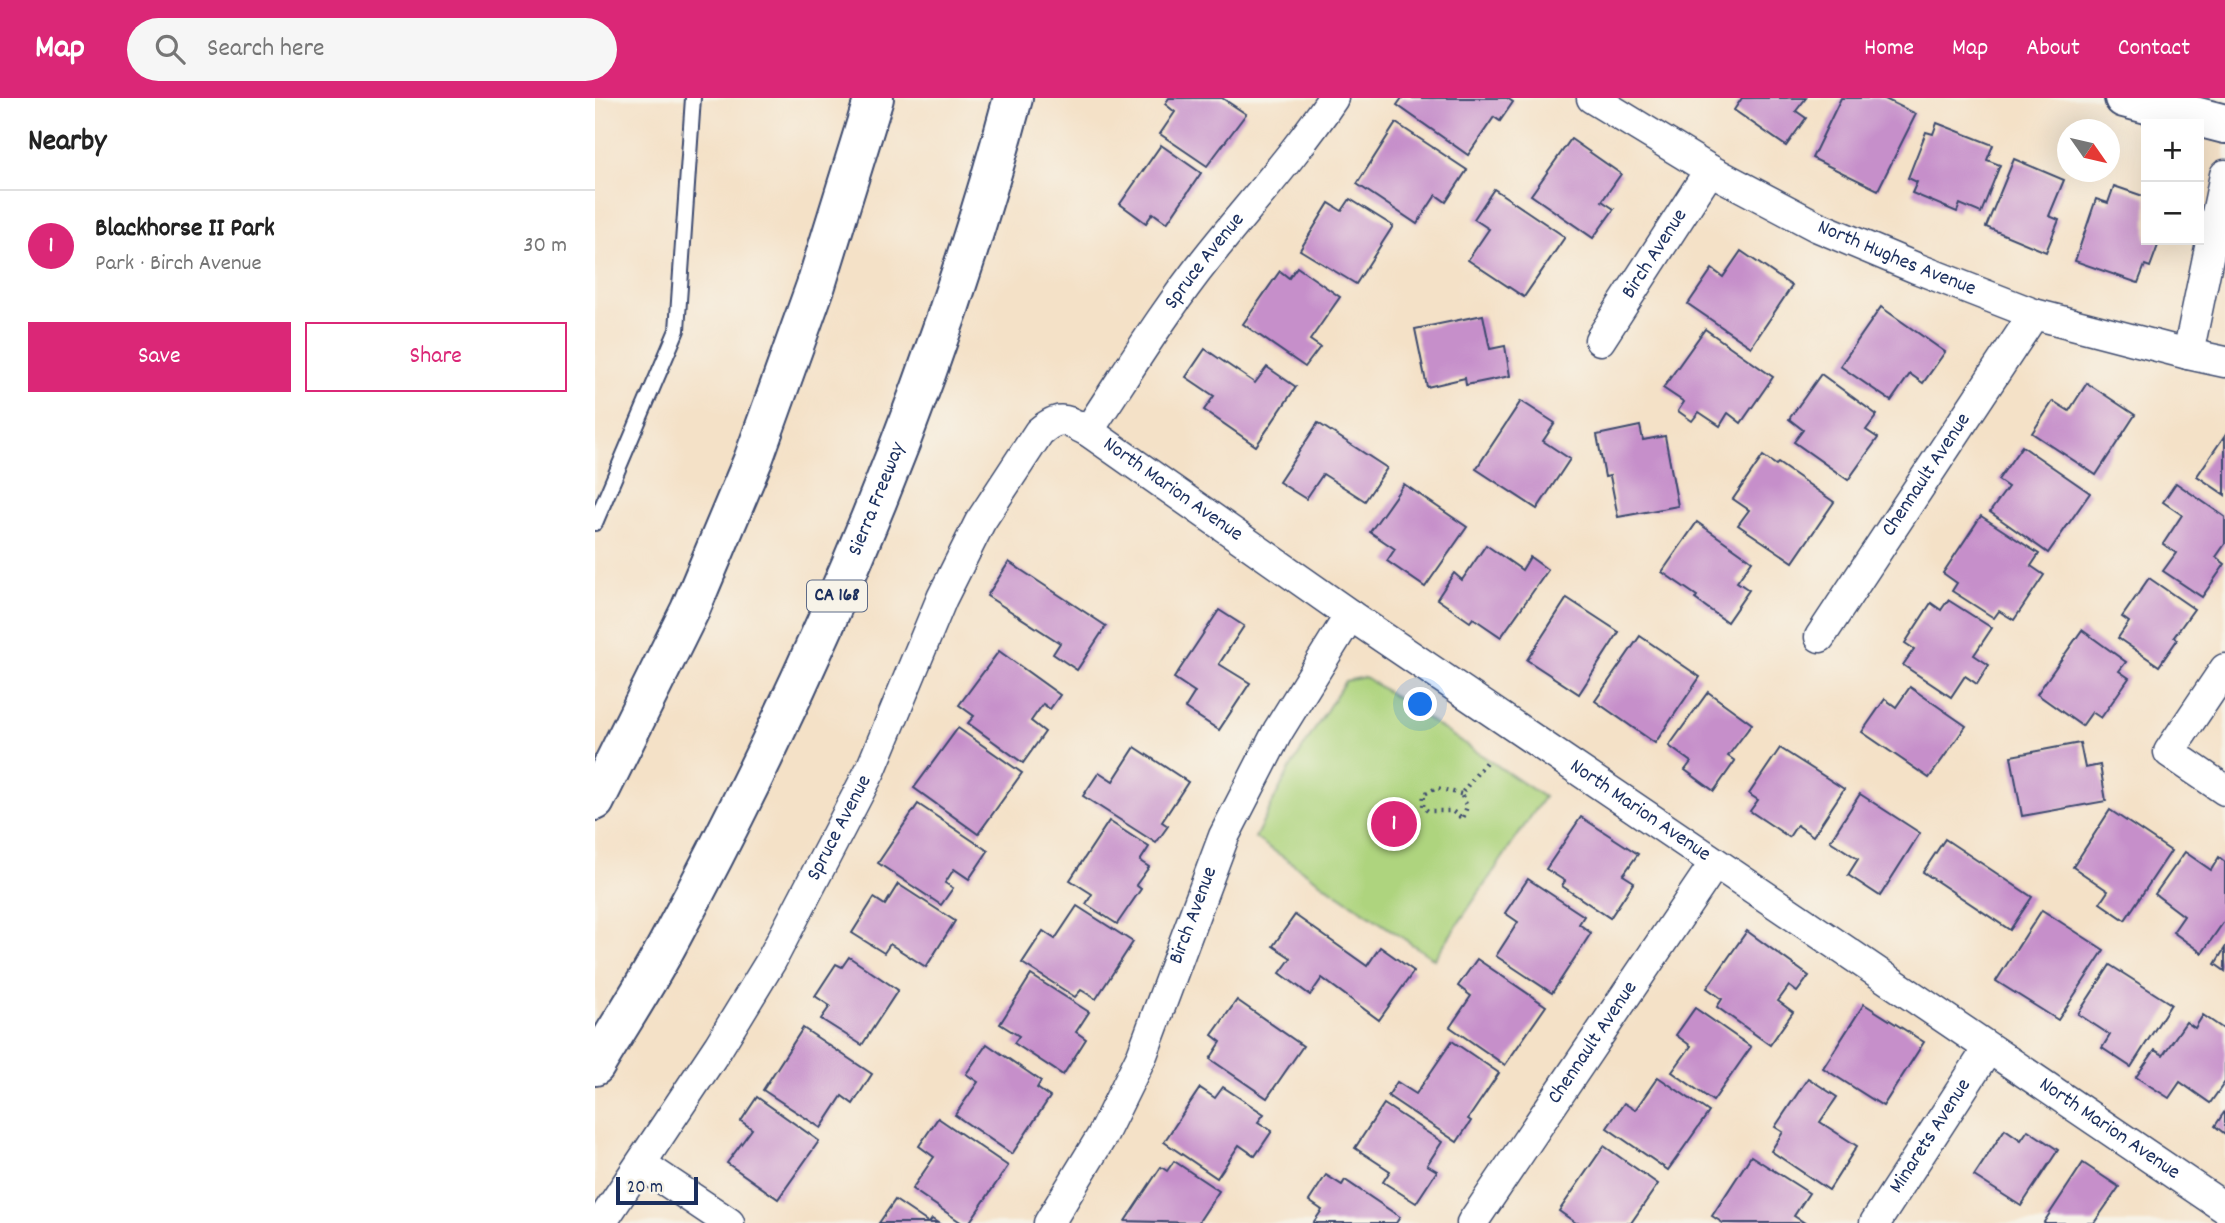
<!DOCTYPE html>
<meta charset="utf-8">
<style>
:root{--surface:#fff;--page:#f6f6f6;--text:#222;--muted:#767676;--line:#e0e0e0;--accent:#db2777}
body{margin:0;font-family:Dekko,sans-serif;background:var(--page);color:var(--text)}
.controls{position:absolute;right:21px;top:21px;display:grid;overflow:hidden;border-radius:0px;box-shadow:0 7px 28px #0002}
.controls button{width:63px;height:63px;display:grid;place-items:center;padding:0;border:0;border-bottom:2px solid var(--line);background:var(--surface);color:var(--text);font:35px sans-serif}
.compass{position:absolute;left:1462px;top:21px;width:63px;height:63px;border-radius:50%;background:var(--surface);box-shadow:0 7px 28px #0002;rotate:124deg}
.scale{position:absolute;left:21px;bottom:18px;width:82px;box-sizing:border-box;padding-left:7px;border:4px solid #1b2f5e;border-top:0;font-size:19px;line-height:24px;white-space:nowrap;color:#1b2f5e;-webkit-text-stroke:5px #f7f3e8;paint-order:stroke}
.you{position:absolute;left:826px;top:607px;width:24px;height:24px;margin:-18px;border:5px solid #fff;border-radius:50%;background:#1a73e8;box-shadow:0 0 0 10px #1a73e833}
.badge{display:grid;place-items:center;width:46px;height:46px;border-radius:50%;background:var(--accent);color:#fff;font-size:23px;font-weight:700}
.pin{position:absolute;translate:-50% -50%;border:4px solid #fff;box-shadow:0 2px 7px #0006}
.list{margin:0;padding:0;list-style:none}
h2{display:flex;justify-content:space-between;align-items:center;height:91px;margin:0;padding:0 28px;font-size:30px}
h2 small{font-size:23px;font-weight:400;color:var(--muted)}
.list li{display:grid;grid-template-columns:46px 1fr auto;gap:21px;align-items:center;box-sizing:border-box;height:112px;padding:0 28px;border-top:2px solid var(--line)}
.list b{display:block;font-size:26px;white-space:nowrap}
.list p{margin:0;font-size:23px;white-space:nowrap;color:var(--muted)}
.list em{font-size:23px;font-style:normal;color:var(--muted)}
.actions{display:flex;gap:14px;padding:21px 28px}
.actions a{flex:1;padding:16px 0;border:2px solid var(--accent);border-radius:0px;text-align:center;font-size:24px;color:var(--accent)}
.actions .main{background:var(--accent);color:#fff}
.icon{flex:none;width:38px;height:38px;fill:none;stroke:currentColor;stroke-width:2;stroke-linecap:round;stroke-linejoin:round}
.map{position:relative;flex:none;width:1630px;height:1125px;overflow:hidden}
header{display:flex;align-items:center;gap:42px;box-sizing:border-box;height:98px;padding:0 35px;background:var(--accent);color:#fff}
header strong{font-size:33px}
nav{display:flex;gap:38px;margin-inline-start:auto;font-size:24px}
.search{width:490px;height:63px;background:var(--page);display:flex;align-items:center;gap:18px;box-sizing:border-box;padding:0 24px;border-radius:38px;color:var(--muted);font-size:26px}
main{display:flex}
aside{flex:1;background:var(--surface)}
.map>svg:first-child{display:block}
</style>
<header>
<strong>Map</strong>
<div class="search"><svg class="icon" aria-label="search" viewBox="0 0 24 24"><circle cx="10" cy="10" r="6"/><path d="M15 15l6 6"/></svg>Search here</div>
<nav><a>Home</a><a>Map</a><a>About</a><a>Contact</a></nav>
</header>
<main>
<aside>
<h2>Nearby<small></small></h2>
<ul class="list">
<li><span class="badge">1</span><div><b>Blackhorse II Park</b><p>Park · Birch Avenue</p></div><em>30 m</em></li>
</ul>
<div class="actions"><a class="main">Save</a><a>Share</a></div>
</aside>
<div class="map">
<svg width="1630" height="1125" viewBox="0 0 1630 1125">
<rect width="100%" height="100%" fill="#f7f3e8"/>
<filter id="ink" filterUnits="userSpaceOnUse"><feTurbulence type="fractalNoise" baseFrequency=".0143" numOctaves="2"/><feDisplacementMap in="SourceGraphic" scale="14" xChannelSelector="R" yChannelSelector="G"/><feConvolveMatrix kernelMatrix="1 2 1 2 8 2 1 2 1" color-interpolation-filters="sRGB"/></filter>
<filter id="wash" filterUnits="userSpaceOnUse"><feTurbulence type="fractalNoise" baseFrequency=".00686" numOctaves="4" result="noise"/><feDisplacementMap in="SourceGraphic" scale="28" xChannelSelector="R" yChannelSelector="G"/><feGaussianBlur stdDeviation="1.57" result="paint"/><feColorMatrix in="noise" values="0 0 0 0 0 0 0 0 0 0 0 0 0 0 0 0 0 1.4 0 .05"/><feComposite in="paint" operator="in"/></filter>
<g filter="url(#wash)">
<rect width="100%" height="100%" fill="#f4e1c7"/>
<path fill="#aed47e" stroke="#64826e" stroke-width="2" d="M770,579L949,699L839,861L660,740L693,674L750,583Z"/>
<g id="blocks">
<g fill="#c68fca">
<path d="M574,0H627L651,16L612,68L565,36L580,14L570,6Z"/>
<path d="M807,0H912L918,4L905,23L899,19L873,57L802,7Z"/>
<path d="M1147,0H1211L1201,13L1211,20L1191,48L1139,12Z"/>
<path d="M1246,0H1288L1321,16L1283,92L1217,60Z"/>
<path d="M801,25L872,72L851,104L841,97L822,126L762,86Z"/>
<path d="M1342,25L1398,47L1392,62L1405,67L1386,115L1365,106L1362,114L1317,95L1322,84L1313,80L1331,34L1338,36Z"/>
<path d="M976,41L1026,76L1007,103L1019,111L998,140L936,97Z"/>
<path d="M566,47L606,75L572,125L558,115L551,125L525,106Z"/>
<path d="M1419,61L1469,82L1454,118L1464,122L1451,154L1391,129Z"/>
<path d="M1519,88L1551,99V142H1565L1555,169L1550,167L1543,185L1480,163L1501,101L1513,105Z"/>
<path d="M899,91L970,139L929,199L873,162L894,131L879,121Z"/>
<path d="M755,101L798,128L761,186L705,152L734,105L747,113Z"/>
<path d="M1146,153L1197,188L1156,249L1093,206L1117,171L1128,179Z"/>
<path d="M702,169L745,199L715,242L725,249L710,269L648,226L685,173L694,180Z"/>
<path d="M1286,209L1350,254L1328,285L1315,276L1296,303L1245,268Z"/>
<path d="M888,217L895,251L910,248L915,278L871,287L870,280L832,289L820,231Z"/>
<path d="M1110,231L1178,279L1146,325L1133,315L1125,328L1104,314L1097,323L1083,313L1089,304L1068,290Z"/>
<path d="M610,251L660,285L672,269L701,289L661,348L609,312L619,298L591,279Z"/>
<path d="M1226,276L1282,317L1271,332L1283,340L1253,382L1199,344L1208,332L1194,321Z"/>
<path d="M1492,285L1540,317L1501,377L1437,335L1458,303L1474,313Z"/>
<path d="M926,303L960,325L948,343L975,361L942,411L881,371Z"/>
<path d="M723,325L792,370L770,403L728,376L711,401L684,384Z"/>
<path d="M1045,328L1048,342L1070,338L1083,408L1023,419L1015,378L1010,379L1002,337Z"/>
<path d="M1630,337V397L1602,378Z"/>
<path d="M1427,348L1495,395L1453,455L1395,414L1413,389L1403,382Z"/>
<path d="M1168,358L1181,367L1183,365L1239,404L1198,464L1143,427L1154,412L1138,401Z"/>
<path d="M1581,385L1630,419V446L1621,459L1630,466L1607,499L1568,473L1581,455L1568,446L1587,417L1568,404Z"/>
<path d="M809,386L872,429L830,489L792,463L800,451L775,434Z"/>
<path d="M1386,418L1444,456L1436,468L1449,477L1419,522L1404,513L1399,520L1357,493L1362,485L1348,475Z"/>
<path d="M1102,424L1157,463L1142,484L1154,492L1132,524L1100,501L1102,498L1067,474Z"/>
<path d="M891,447L927,472L935,459L953,472L906,539L878,520L875,524L842,501L859,475L867,482Z"/>
<path d="M414,464L511,528L482,572L458,556L465,545L392,498Z"/>
<path d="M1554,480L1599,511L1579,539L1582,542L1564,568L1523,540L1534,524L1527,519Z"/>
<path d="M972,500L1024,534L984,596L932,562Z"/>
<path d="M1353,502L1397,530L1379,557L1394,567L1382,586L1370,578L1356,599L1308,567L1319,551L1310,545L1336,505L1346,512Z"/>
<path d="M624,512L649,528L624,566L655,585L624,632L590,610L600,594L579,580Z"/>
<path d="M1487,532L1531,564L1524,573L1534,580L1506,620L1497,614L1487,628L1442,596Z"/>
<path d="M1045,538L1105,579L1060,645L1000,603Z"/>
<path d="M404,553L465,597L455,611L448,606L436,623L450,634L428,665L373,625L379,618L364,607Z"/>
<path d="M1315,589L1371,628L1334,680L1267,634L1290,601L1301,609Z"/>
<path d="M1113,594L1157,626L1133,658L1140,663L1119,693L1090,672L1096,664L1074,648Z"/>
<path d="M363,630L427,675L383,736L319,690Z"/>
<path d="M1485,645L1490,670L1505,667L1511,703L1427,718L1416,658Z"/>
<path d="M540,649L593,684L567,724L573,728L561,745L488,698L504,674L518,683Z"/>
<path d="M1185,650L1249,691L1218,738L1202,727L1194,739L1155,713L1163,702L1154,696Z"/>
<path d="M1265,696L1325,735L1285,798L1253,777L1263,761L1235,743Z"/>
<path d="M323,706L393,753L374,781L359,771L350,785L358,790L346,807L283,765Z"/>
<path d="M1515,712L1576,753L1530,822L1505,805L1513,793L1478,769Z"/>
<path d="M986,719L1043,756L1028,777L1039,784L1015,820L967,788L970,783L951,771Z"/>
<path d="M514,723L554,749L545,763L554,769L541,787L546,791L522,826L491,806L497,796L475,782Z"/>
<path d="M1350,741L1437,799L1415,832L1328,774Z"/>
<path d="M1590,754L1616,772L1624,759L1630,764V822L1607,855L1578,834L1589,818L1560,796Z"/>
<path d="M933,781L989,818L984,826L996,835L957,895L901,858L923,824L910,815Z"/>
<path d="M303,786L360,823L331,869L295,846L289,855L257,835L279,800L290,807Z"/>
<path d="M482,808L538,844L501,901L486,892L480,899L427,865L448,833L460,841Z"/>
<path d="M1447,812L1509,852L1463,922L1401,883Z"/>
<path d="M700,817L772,868L785,849L819,873L784,922L727,880L715,897L685,875L696,860L678,848Z"/>
<path d="M1152,833L1214,878L1202,894L1194,888L1183,903L1198,914L1175,947L1122,909L1127,901L1112,890Z"/>
<path d="M1630,850V873L1620,866Z"/>
<path d="M254,859L303,892L267,947L226,921L235,908L220,898L241,866L247,869Z"/>
<path d="M882,861L951,908L910,967L855,929L876,898L863,888Z"/>
<path d="M1515,867L1576,906L1536,969L1507,950L1515,937L1483,916Z"/>
<path d="M436,877L494,914L481,934L491,941L468,977L419,945L424,938L405,926Z"/>
<path d="M642,902L708,948L672,1000L615,961L626,944L617,937Z"/>
<path d="M1269,906L1329,944L1288,1008L1228,970Z"/>
<path d="M1100,910L1156,949L1118,1003L1077,974L1096,948L1081,937Z"/>
<path d="M1608,917L1630,932V984L1615,1005L1585,984L1574,1000L1541,979L1560,952L1568,957L1591,924L1600,930Z"/>
<path d="M208,930L277,976L258,1006L247,998L226,1030L168,992Z"/>
<path d="M857,943L904,975L873,1021L876,1023L862,1044L793,998L802,984L821,996Z"/>
<path d="M392,946L446,983L442,990L455,999L417,1056L360,1017L383,984L371,976Z"/>
<path d="M1063,979L1114,1014L1073,1072L1012,1030L1029,1005L1040,1012Z"/>
<path d="M1213,980L1242,999L1225,1024L1262,1048L1234,1092L1176,1053L1188,1034L1180,1029Z"/>
<path d="M628,989L669,1016L663,1024L677,1033L660,1058L644,1047L622,1080L569,1044L605,990L620,1000Z"/>
<path d="M162,999L224,1043L183,1101L132,1065L157,1031L146,1023Z"/>
<path d="M789,1006L847,1044L832,1067L842,1073L821,1105L788,1084L795,1073L760,1050Z"/>
<path d="M1630,1013V1036L1620,1028Z"/>
<path d="M343,1020L413,1068L374,1125H367L317,1091L339,1059L324,1048Z"/>
<path d="M1410,1031L1426,1042L1433,1032L1463,1052L1426,1108L1379,1078Z"/>
<path d="M1009,1048L1063,1086L1036,1125H981L964,1113Z"/>
<path d="M1156,1058L1214,1095L1199,1118L1210,1125H1128L1117,1118Z"/>
<path d="M579,1063L624,1093L603,1125L530,1123L566,1069L572,1073Z"/>
<path d="M1488,1065L1524,1089L1499,1125H1450L1449,1124Z"/>
<path d="M731,1077L747,1087L750,1082L805,1119L801,1125H718L727,1112L714,1103Z"/>
<path d="M300,1102L334,1125L337,1121L343,1125H284Z"/>
</g>
</g>
</g>
<g filter="url(#ink)">
<use href="#blocks" fill-opacity="0" stroke="#3c4a6e" stroke-width="2"/>
<g fill="none" stroke-linecap="round" stroke-linejoin="round">
<g stroke="#3c4a6e" stroke-width="18">
<path id="lane" d="M0,425L82,232L98,0"/>
</g>
<g stroke="#3c4a6e" stroke-width="33">
<g id="street">
<path id="s1" d="M997,0L1115,72L1221,128L1321,170L1439,216L1593,256L1630,264"/>
<path id="s2" d="M1005,242L1115,72"/>
<path d="M1593,256L1630,77"/>
<path id="s3" d="M493,333C532,275 568,215 612,160C654,107 700,57 738,0"/>
<path id="s4" d="M1225,539L1439,216"/>
<path d="M1630,571L1574,654L1630,692"/>
<path d="M46,1066L134,1125"/>
<path id="s5" d="M6,1125L124,948L176,863L276,671L347,500L385,424L444,334C466,316 470,322 493,333L755,517L1630,1110"/>
<path id="s6" d="M454,1125L507,1038L547,957L629,738L683,633L755,517"/>
<path id="s7" d="M877,1125L1120,765"/>
<path id="s8" d="M1280,1125L1393,951"/>
</g>
</g>
<g stroke="#3c4a6e" stroke-width="42">
<path id="secondary" d="M1529,0L1630,26"/>
</g>
<g stroke="#3c4a6e" stroke-width="42">
<g id="highway">
<path d="M0,703L95,512L158,362L221,187L279,0"/>
<path id="s9" d="M0,968C25,926 53,884 76,840C219,574 340,293 418,0"/>
</g>
</g>
<path stroke="#3c4a6e" stroke-width="4.5" stroke-dasharray="2 5" stroke-linecap="butt" d="M866,696L842,690L829,696L828,709L833,713H857L868,721L872,708L866,696L891,664"/>
<use href="#lane" stroke="#fff" stroke-width="14"/>
<use href="#street" stroke="#fff" stroke-width="30"/>
<use href="#secondary" stroke="#fff" stroke-width="38"/>
<use href="#highway" stroke="#fff" stroke-width="38"/>
</g>
</g>
<g text-anchor="middle" dominant-baseline="central" stroke-width="7" stroke-linejoin="round" paint-order="stroke">
<rect fill="#f7f3e8" stroke="#5d6a87" stroke-width="2" x="212" y="482.5" width="60" height="31" rx="5"/>
<g font-size="19" font-weight="bold" fill="#1b2f5e">
<text x="242" y="498">CA 168</text>
</g>
<g font-size="21" fill="#1b2f5e" stroke="#f7f3e8">
<text stroke="none"><textPath href="#s2" startOffset="102">Birch Avenue</textPath></text>
<text stroke="none"><textPath href="#s1" startOffset="345">North Hughes Avenue</textPath></text>
<text stroke="none"><textPath href="#s3" startOffset="206">Spruce Avenue</textPath></text>
<text stroke="none"><textPath href="#s4" startOffset="194">Chennault Avenue</textPath></text>
<text stroke="none"><textPath href="#s5" startOffset="1064">North Marion Avenue</textPath></text>
<text stroke="none"><textPath href="#s9" startOffset="634">Sierra Freeway</textPath></text>
<text stroke="none"><textPath href="#s5" startOffset="1631">North Marion Avenue</textPath></text>
<text stroke="none"><textPath href="#s5" startOffset="462">Spruce Avenue</textPath></text>
<text stroke="none"><textPath href="#s6" startOffset="341">Birch Avenue</textPath></text>
<text stroke="none"><textPath href="#s7" startOffset="217">Chennault Avenue</textPath></text>
<text stroke="none"><textPath href="#s5" startOffset="2198">North Marion Avenue</textPath></text>
<text stroke="none"><textPath href="#s8" startOffset="103">Minarets Avenue</textPath></text>
</g>
</g>
</svg>
<div class="controls">
<button>+</button>
<button>−</button>
</div>
<svg class="compass" viewBox="-18 -18 36 36"><path d="M0-13l5 13h-10z" fill="#e53935"/><path d="M0 13l5-13h-10z" fill="#767676"/></svg>
<div class="scale">20 m</div>
<div class="you"></div>
<div class="pin badge" style="left:799px;top:726px">1</div>
</div>
</main>
